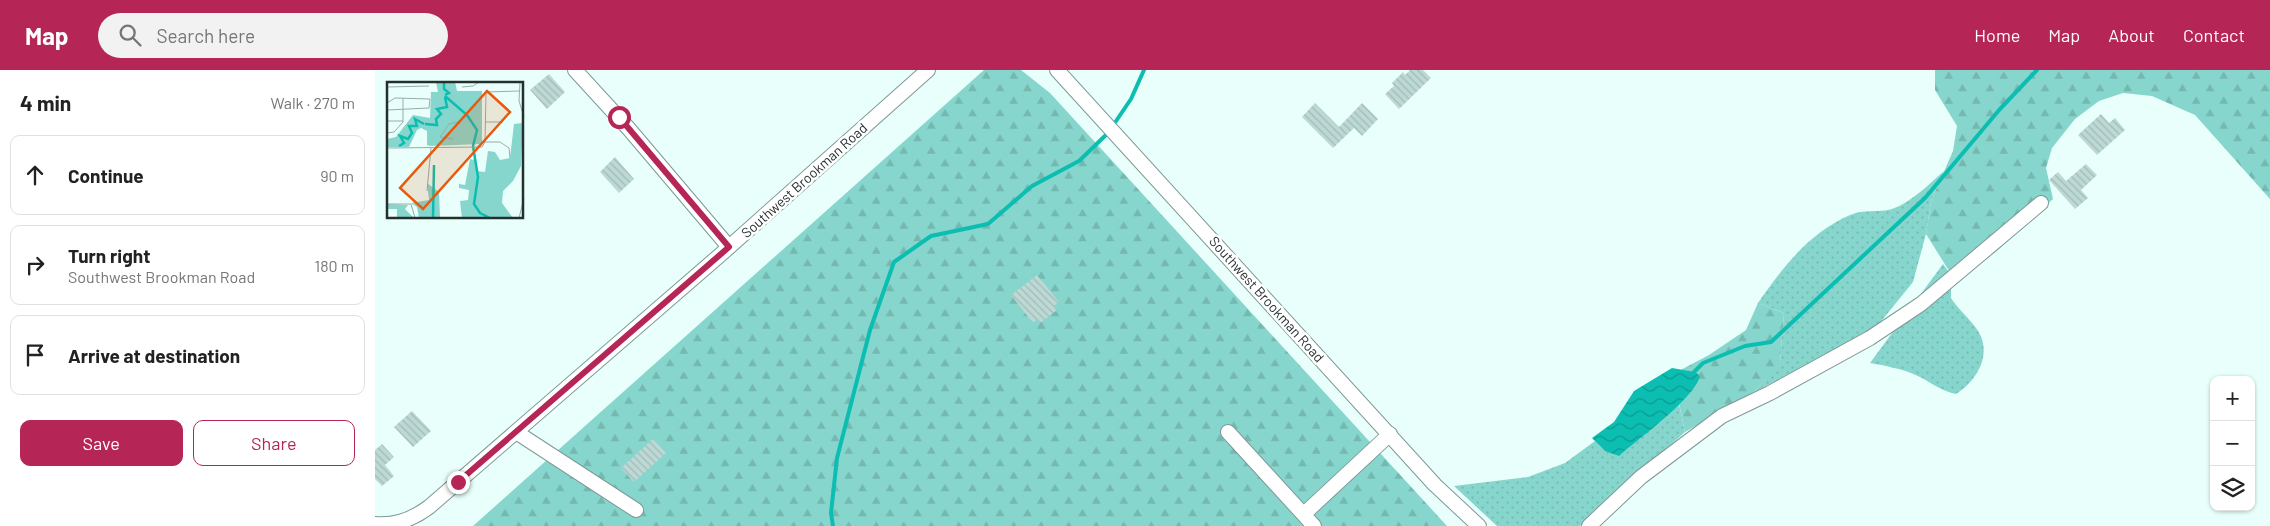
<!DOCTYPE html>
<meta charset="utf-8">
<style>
:root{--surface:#fff;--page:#f2f2f2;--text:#222;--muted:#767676;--line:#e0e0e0;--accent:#b52657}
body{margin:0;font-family:Barlow,sans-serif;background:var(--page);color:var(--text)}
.controls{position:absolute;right:15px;bottom:15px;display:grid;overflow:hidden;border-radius:10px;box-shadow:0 1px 4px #0004}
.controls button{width:45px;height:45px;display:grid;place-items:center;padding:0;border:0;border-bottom:1px solid var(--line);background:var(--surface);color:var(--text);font:25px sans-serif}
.stop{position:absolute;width:15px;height:15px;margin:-11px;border:4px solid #b52657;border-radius:50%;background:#fff}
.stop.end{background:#b52657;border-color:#fff;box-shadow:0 1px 5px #0008}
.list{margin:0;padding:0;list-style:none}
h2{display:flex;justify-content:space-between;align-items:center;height:65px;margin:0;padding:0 20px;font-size:21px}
h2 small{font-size:16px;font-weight:400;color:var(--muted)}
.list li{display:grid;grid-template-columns:32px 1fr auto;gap:15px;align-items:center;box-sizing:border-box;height:80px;margin:0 10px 10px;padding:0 10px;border:1px solid var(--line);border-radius:10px}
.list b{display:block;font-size:19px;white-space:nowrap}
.list p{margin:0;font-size:16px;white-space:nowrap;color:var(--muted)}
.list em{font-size:16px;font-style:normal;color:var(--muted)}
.actions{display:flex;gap:10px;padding:15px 20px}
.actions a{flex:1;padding:11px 0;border:1px solid var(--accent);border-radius:10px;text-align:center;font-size:18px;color:var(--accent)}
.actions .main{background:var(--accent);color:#fff}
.icon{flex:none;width:28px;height:28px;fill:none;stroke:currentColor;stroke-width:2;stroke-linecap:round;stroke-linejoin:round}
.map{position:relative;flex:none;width:1895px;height:456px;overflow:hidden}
header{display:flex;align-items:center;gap:30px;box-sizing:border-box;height:70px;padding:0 25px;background:var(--accent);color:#fff}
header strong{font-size:24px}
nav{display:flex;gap:28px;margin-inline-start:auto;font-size:18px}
.search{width:350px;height:45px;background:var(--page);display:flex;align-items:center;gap:12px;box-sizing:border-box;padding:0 18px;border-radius:28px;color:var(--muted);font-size:19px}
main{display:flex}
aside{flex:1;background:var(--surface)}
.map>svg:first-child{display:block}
</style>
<header>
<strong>Map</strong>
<div class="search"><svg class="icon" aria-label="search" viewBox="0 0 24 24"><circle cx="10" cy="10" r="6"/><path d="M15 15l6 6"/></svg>Search here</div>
<nav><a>Home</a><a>Map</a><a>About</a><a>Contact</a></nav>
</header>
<main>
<aside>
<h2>4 min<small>Walk · 270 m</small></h2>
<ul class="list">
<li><svg class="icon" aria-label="ahead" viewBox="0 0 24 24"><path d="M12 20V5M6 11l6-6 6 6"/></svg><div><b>Continue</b></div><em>90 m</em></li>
<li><svg class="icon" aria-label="right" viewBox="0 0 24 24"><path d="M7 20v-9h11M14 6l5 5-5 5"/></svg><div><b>Turn right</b><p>Southwest Brookman Road</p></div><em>180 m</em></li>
<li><svg class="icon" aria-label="arrive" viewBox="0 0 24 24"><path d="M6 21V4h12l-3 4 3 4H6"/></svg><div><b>Arrive at destination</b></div></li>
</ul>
<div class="actions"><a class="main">Save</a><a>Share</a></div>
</aside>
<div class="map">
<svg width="1895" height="456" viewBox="0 0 1895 456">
<defs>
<pattern id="grass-dots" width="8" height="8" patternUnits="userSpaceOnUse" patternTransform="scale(1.25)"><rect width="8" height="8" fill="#86d6cd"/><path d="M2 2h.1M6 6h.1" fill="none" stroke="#74b8b0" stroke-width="1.8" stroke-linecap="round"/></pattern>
<pattern id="forest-firs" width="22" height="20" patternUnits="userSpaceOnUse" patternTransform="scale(1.25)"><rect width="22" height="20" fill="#86d6cd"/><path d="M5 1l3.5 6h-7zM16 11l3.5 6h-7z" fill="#74b8b0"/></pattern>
<pattern id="water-waves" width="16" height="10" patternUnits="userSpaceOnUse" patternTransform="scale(1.25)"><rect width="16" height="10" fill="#0bbeb1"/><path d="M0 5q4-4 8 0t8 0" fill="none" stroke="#0b9b90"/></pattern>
<pattern id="building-back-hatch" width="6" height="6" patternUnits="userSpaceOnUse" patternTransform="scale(1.25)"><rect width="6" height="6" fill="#bdd9d5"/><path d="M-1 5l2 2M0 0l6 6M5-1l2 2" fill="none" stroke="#a2bbb7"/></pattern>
</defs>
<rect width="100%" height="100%" fill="#e8fffb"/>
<g fill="url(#grass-dots)">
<path d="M1569,101L1556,131L1551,164L1538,212L1499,260L1379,322L1405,292L1409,243L1383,233C1408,197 1434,163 1475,145C1488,139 1504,143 1517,139C1537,132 1554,114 1569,101Z"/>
<path d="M1568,194L1581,212L1576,219V228C1583,239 1593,247 1601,258C1619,282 1603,310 1581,324C1567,321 1558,314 1545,307C1529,299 1512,296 1495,293Z"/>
<path d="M1304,334L1310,362L1205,456H1122L1079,416L1153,407L1190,393L1220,371L1230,381L1244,385Z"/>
</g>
<g fill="url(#forest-firs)">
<path d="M609,0H646L675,23L1072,456H98Z"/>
<path d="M1560,0H1895V129L1820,45L1777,26L1748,23L1724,31L1700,49L1677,78L1671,98L1678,129L1623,180L1581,212L1551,164L1556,131L1578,81L1582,56L1560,20Z"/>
<path d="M1383,233L1409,243L1405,293L1379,322L1310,362L1298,304L1334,285L1371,260Z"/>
</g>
<path fill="url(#water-waves)" d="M1297,298L1320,302L1325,306C1320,328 1262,370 1244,386L1230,381L1217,368L1239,352L1259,321Z"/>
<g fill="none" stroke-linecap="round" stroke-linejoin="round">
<g stroke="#0bbeb1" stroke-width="4">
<path d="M737,57L756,29L769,0"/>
<path d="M1316,305L1328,293L1370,276L1396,272L1550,128L1625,39L1662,0"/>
<path d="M458,456L456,443L462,388L495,260L519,192L556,166L613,154L657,116L704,91L733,63"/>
</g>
</g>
<g fill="url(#building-back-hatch)">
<path d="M1035,0H1048L1056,8L1024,39L1010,24L1019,16L1017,13L1028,2L1030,5Z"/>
<path d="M174,4L190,22L172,39L155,20Z"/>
<path d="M940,33L964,57L987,33L1003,49L987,66L979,58L958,78L927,47Z"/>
<path d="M1726,44L1734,53L1740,48L1750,60L1722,85L1703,65Z"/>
<path d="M240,87L259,109L244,123L225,102Z"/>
<path d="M1711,94L1722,105L1706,120L1713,128L1700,139L1674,110L1683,102L1691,111Z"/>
<path d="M662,205L684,232L679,236L682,240L665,253L662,249L658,253L636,225Z"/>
<path d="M37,341L56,361L38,377L19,357Z"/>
<path d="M278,369L291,383L259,412L246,398Z"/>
<path d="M7,374L19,387L10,395L19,406L7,416L0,409V380Z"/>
</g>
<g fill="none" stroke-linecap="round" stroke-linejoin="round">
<g stroke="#7e9996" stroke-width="16">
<g id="minor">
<path d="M200,0L254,59L354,177"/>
<path d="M682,0L1060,415L1104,456"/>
<path d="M141,362L261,440"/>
<path d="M853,362L939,456"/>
<path d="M929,444L1015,364"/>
<path d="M0,454C20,456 38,449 54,437L344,186L553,0"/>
<path d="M1214,456L1266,407L1347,346L1395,323L1495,268L1546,234L1666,133"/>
</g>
</g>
<use href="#minor" stroke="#fff" stroke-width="14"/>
</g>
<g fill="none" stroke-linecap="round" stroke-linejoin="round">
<path stroke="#b52657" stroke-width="6" d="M83,412L354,177L244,47"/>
</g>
<g text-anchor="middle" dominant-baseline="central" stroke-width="5" stroke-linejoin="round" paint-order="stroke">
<g font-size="14" fill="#25302e" stroke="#fff">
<text transform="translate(429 110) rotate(-42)">Southwest Brookman Road</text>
<text transform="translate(892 229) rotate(48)">Southwest Brookman Road</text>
</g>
</g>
<g transform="translate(12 12)">
<rect width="136" height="136" fill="#e8fffb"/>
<path d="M49,0H68L70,9H95V62L43,64L40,63V49L34,46L30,48L22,65H0V57L9,55L26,33L43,36L44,10H51ZM136,41L134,84L126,99L116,109L115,121L126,136H75L73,119L81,118L82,108L72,106V102L78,103L83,77L86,78L89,74V89L98,90L101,69L108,70L113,78L123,76L127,42ZM40,101L52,110L53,136H32L30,125L24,121L42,118ZM0,122L21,123L18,127L27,136H10V127H0Z" fill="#86d6cd"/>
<path fill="none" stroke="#0bbeb1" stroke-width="2.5" d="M57,0V7L62,11L58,13M58,14L80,33L90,48L86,64L91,95L87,122L93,131L103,136M38,42L50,43L49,37L54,32L50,27L60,25L58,15M12,64L17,61L13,54L21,57L25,51L22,44H30L28,37L37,42M46,136L47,83"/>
<path fill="none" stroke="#9aaca9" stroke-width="1" d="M133,0L132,19L137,35M0,5L42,4M75,5L86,4L92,0M0,21L8,16L43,17L42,26L0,28M0,39H16M98,40H116M0,51L7,50L16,40V16M66,57L53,55L62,42L71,40M98,60H113L122,66L123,76M0,66L95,65L98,60L99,10L132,9M40,109L44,66M0,122H24L28,136M132,136L137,116"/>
<path fill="#e8590c" fill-opacity="0.15" stroke="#e8590c" stroke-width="2.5" d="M100,9L123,30L36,127L13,106Z"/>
<rect width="136" height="136" fill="none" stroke="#25302e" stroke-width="2.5"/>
</g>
</svg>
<div class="controls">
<button>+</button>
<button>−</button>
<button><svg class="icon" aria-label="layers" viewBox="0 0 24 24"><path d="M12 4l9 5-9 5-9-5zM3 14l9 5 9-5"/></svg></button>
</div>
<div class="stop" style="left:244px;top:47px"></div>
<div class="stop end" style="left:83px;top:412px"></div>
</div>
</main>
